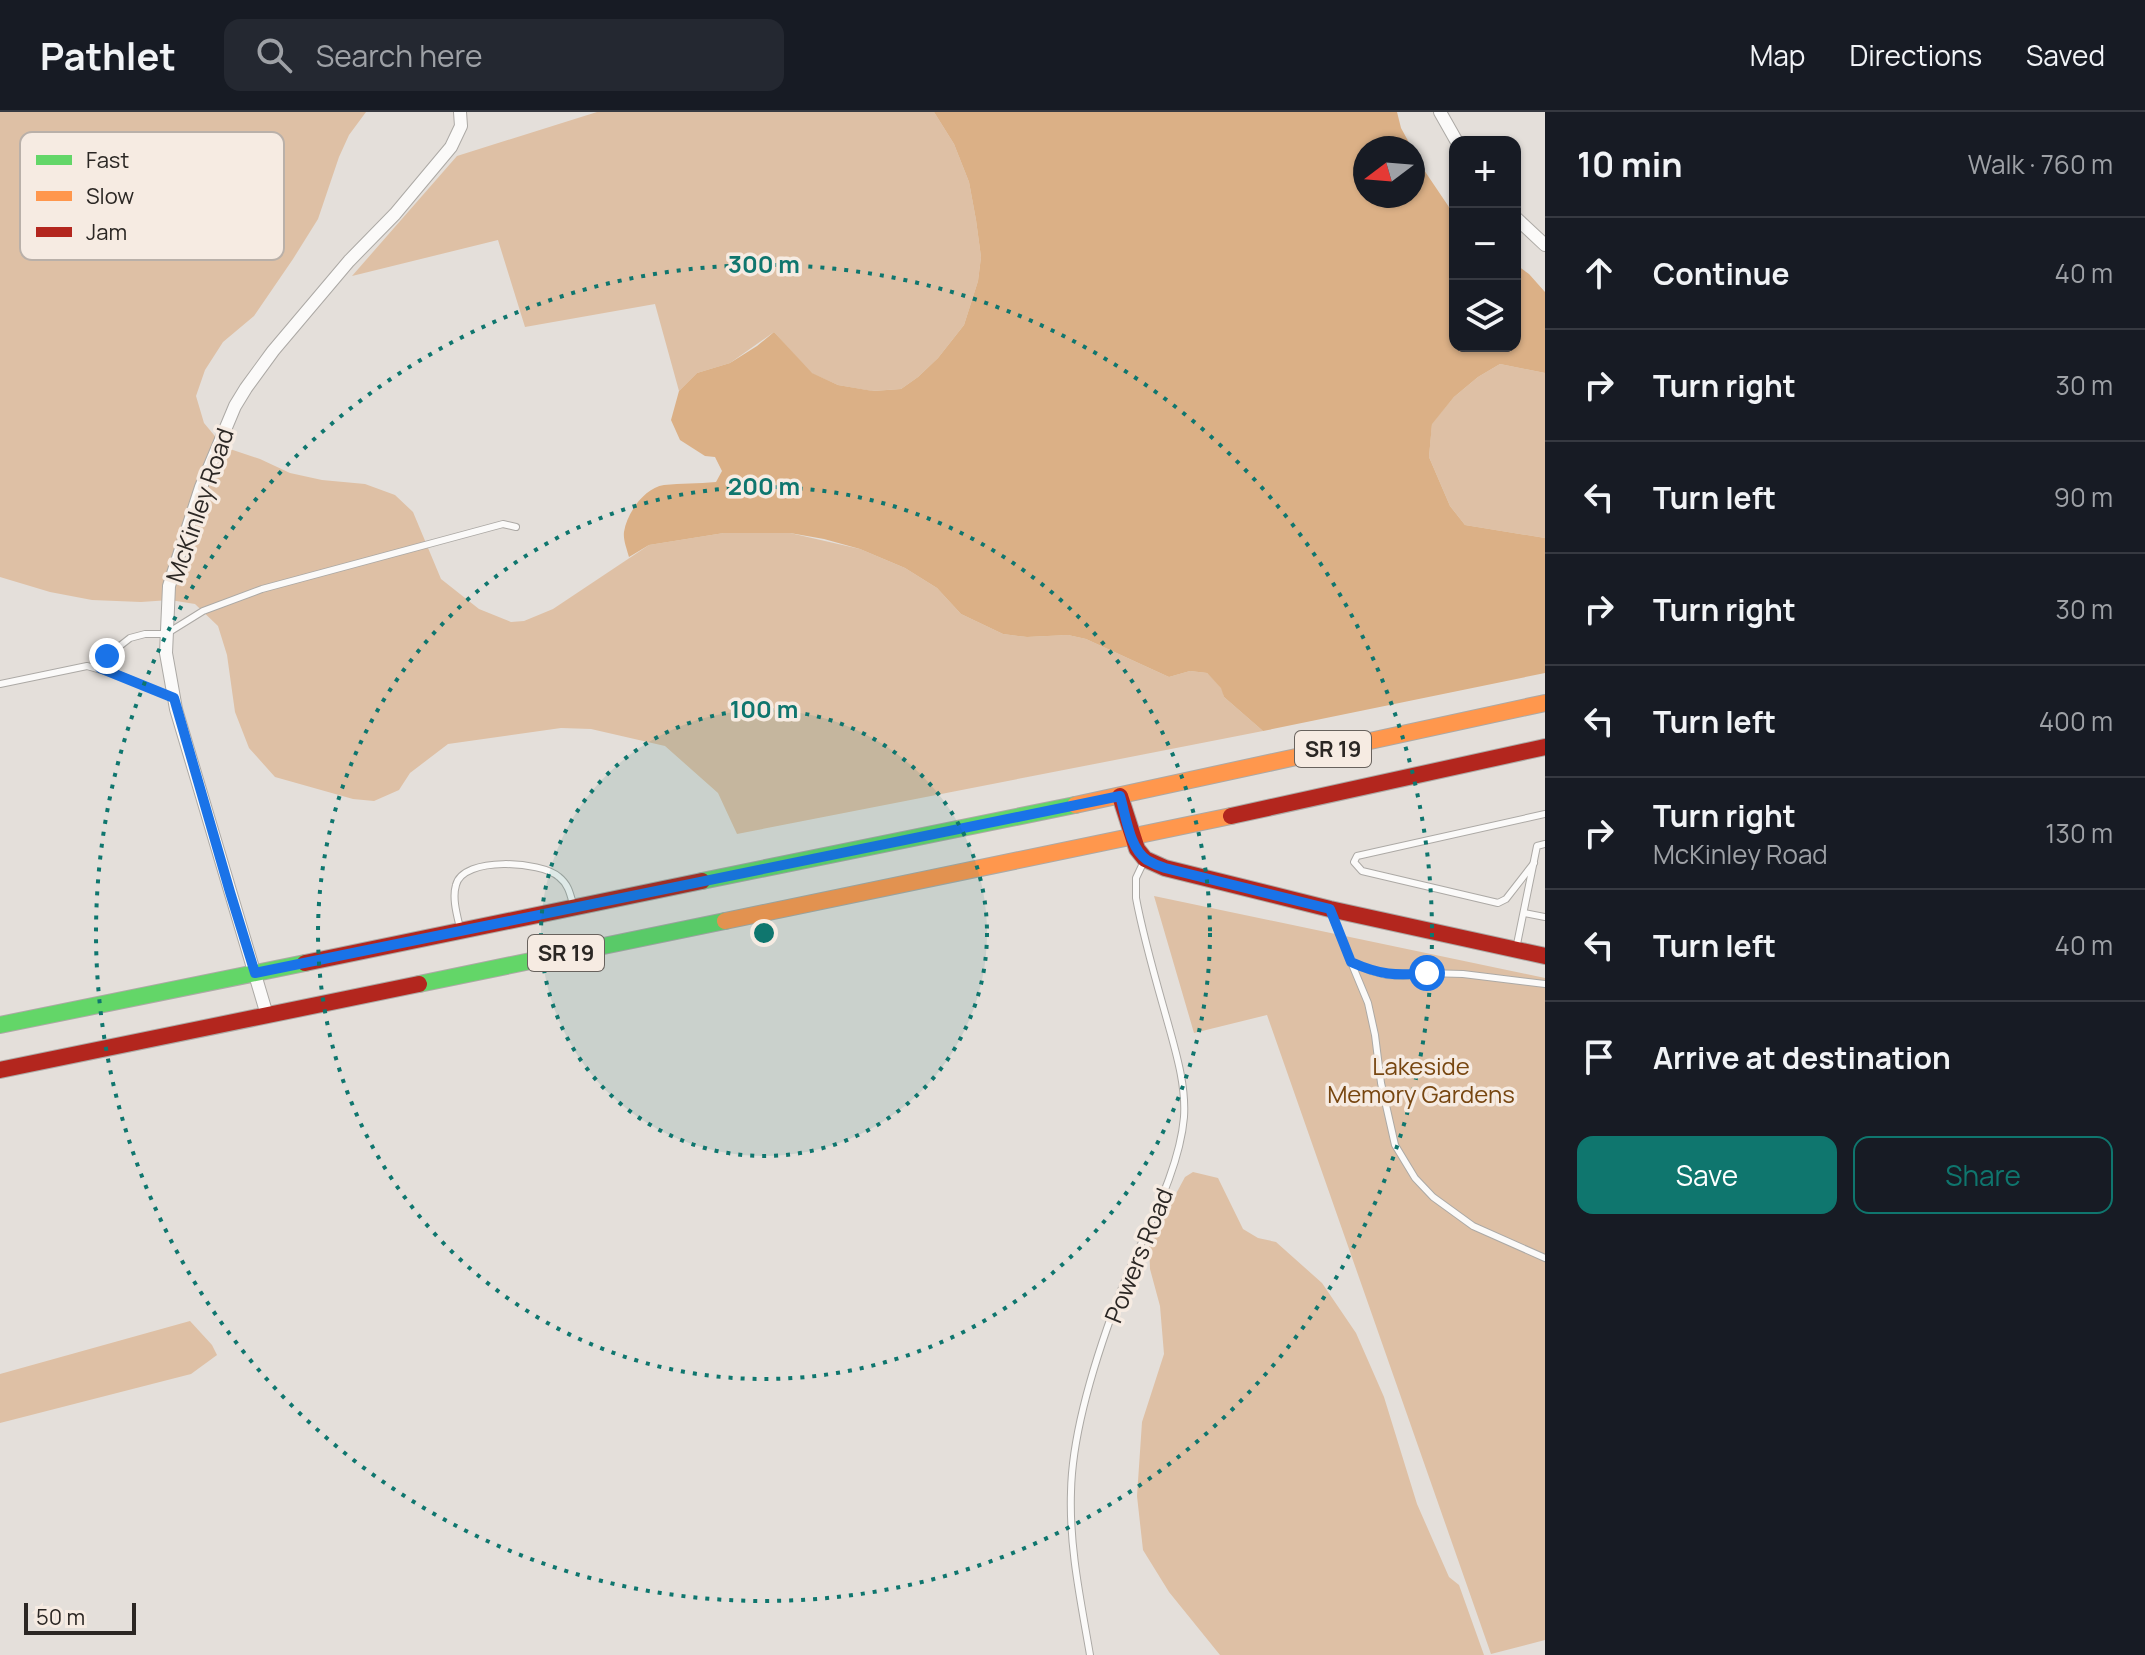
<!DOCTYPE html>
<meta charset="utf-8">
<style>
:root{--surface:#171b24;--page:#242831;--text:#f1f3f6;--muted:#9ea1a6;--line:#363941;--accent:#0f766e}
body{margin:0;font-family:Manrope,sans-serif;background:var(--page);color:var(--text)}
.controls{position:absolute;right:24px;top:24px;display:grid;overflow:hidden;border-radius:16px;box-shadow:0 2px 6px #0004}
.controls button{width:72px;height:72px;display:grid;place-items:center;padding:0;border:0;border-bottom:2px solid var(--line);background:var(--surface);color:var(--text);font:40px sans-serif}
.compass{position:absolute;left:1353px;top:24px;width:72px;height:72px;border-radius:50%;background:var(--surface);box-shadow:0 2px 6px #0004;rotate:254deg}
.scale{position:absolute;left:24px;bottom:20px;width:112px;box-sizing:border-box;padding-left:8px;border:4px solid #2b2724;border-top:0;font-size:22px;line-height:28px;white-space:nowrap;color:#2b2724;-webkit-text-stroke:6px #f6ebe2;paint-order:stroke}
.stop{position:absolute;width:24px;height:24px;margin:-18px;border:6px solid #1a73e8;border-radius:50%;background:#fff}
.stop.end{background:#1a73e8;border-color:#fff;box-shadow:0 2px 8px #0008}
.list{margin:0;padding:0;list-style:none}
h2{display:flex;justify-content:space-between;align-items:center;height:104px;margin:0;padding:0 32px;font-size:34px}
h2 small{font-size:26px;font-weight:400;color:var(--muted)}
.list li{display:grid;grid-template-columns:52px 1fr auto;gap:24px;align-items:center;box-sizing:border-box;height:112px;padding:0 32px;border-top:2px solid var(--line)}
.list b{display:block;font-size:30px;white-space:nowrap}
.list p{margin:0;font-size:26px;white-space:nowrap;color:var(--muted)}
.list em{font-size:26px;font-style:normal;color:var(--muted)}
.actions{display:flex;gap:16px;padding:24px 32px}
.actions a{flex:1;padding:18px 0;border:2px solid var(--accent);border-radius:16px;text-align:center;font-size:28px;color:var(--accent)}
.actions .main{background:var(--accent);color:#fff}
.icon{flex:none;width:44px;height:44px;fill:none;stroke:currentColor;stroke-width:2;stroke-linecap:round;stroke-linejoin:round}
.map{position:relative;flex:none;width:1545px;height:1543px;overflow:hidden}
header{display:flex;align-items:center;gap:48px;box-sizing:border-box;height:112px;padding:0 40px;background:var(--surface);border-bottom:2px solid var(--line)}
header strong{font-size:38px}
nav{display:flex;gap:44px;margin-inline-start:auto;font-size:28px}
.search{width:560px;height:72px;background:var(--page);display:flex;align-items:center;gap:20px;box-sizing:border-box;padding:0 28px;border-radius:16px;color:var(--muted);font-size:30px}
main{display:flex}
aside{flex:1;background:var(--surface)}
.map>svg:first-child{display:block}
</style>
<header>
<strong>Pathlet</strong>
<div class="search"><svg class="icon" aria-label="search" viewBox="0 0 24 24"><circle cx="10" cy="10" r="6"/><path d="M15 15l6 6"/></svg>Search here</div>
<nav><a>Map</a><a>Directions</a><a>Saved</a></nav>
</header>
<main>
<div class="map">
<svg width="1545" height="1543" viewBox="0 0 1545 1543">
<rect width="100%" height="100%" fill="#e4dfda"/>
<g fill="#dec0a5">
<path d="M0,0H366L349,23L339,45L318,107L293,147L254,204L223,230L205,258L196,284L204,311L224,335L260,347L290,361L322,368L365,372L395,383L413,400L441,467L479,497L511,510L524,509L553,497L649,433L724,421H790L860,437L905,456L937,476L961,502L1003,522L1027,525L1068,523L1086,527L1169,565L1190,559L1207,561L1222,576L1224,585L1263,619L737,722L718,681L665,634L591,617L561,616L448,632L410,661L399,678L374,689L353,687L275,665L249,636L235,600L227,543L218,514L195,492L170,488L141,490L92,488L50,480L0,465Z"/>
<path d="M597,0H934L954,32L969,70L976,108L981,145L978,169L964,213L938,246L918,265L901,277L872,279L838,273L811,261L774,220L730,251L697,261L679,279L655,192L525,215L498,128L352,164L457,44Z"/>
<path d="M1500,252L1545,261V426L1465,413L1450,394L1429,345L1432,311L1454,285L1478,265Z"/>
<path d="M1154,784L1545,866V1528L1491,1542L1267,903L1194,921Z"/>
<path d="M1193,1060L1218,1066L1243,1117L1258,1126L1276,1130L1322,1171L1356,1221L1384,1285L1417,1392L1449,1465L1459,1473L1484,1543H1220L1169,1480L1143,1438L1137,1384L1142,1310L1164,1242L1160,1194L1150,1157L1149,1132L1185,1065Z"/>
<path d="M190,1209L212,1233L217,1243L191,1262L0,1311V1262Z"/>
</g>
<path fill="#dbb086" d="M934,0H1397L1401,16L1412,36H1365V84H1413V38L1424,58L1455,104V234H1515V152L1529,162L1545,180V261L1500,252L1478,265L1454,285L1432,312L1429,345L1450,394L1465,413L1545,426V561L1263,619L1224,585L1221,576L1207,561L1190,559L1169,565L1086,527L1068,523L1027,525L1003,522L961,502L937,476L905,456L860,437L824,427L790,421H724L649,433L629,445C627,437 623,428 624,420C627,401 644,376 664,373C681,371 698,372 716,370L722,359L715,345L705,344L680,328L671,308L679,279L697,261L730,251L757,234L774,220L812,261L838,273L873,279L901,277L918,265L938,246L964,213L978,169L981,145L976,108L969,70L954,32Z"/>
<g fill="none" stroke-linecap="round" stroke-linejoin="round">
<g stroke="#aca9a5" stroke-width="8">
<g id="lane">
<path d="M100,556L107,544L130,526L145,522H166L203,499L262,477L503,412L516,415"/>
<path d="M0,572L87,554L119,563L174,586"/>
<path d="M1534,751L1506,787L1498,791L1362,759L1354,750L1357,744L1545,702"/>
<path d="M1330,799L1351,850L1371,859L1386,863L1403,864L1427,861L1463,862L1545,872"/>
<path d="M1524,801L1545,805"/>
<path d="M460,816C457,803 452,786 456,773C463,744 541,749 559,765C568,772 570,781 573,792"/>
<path d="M1516,837L1537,734L1545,732"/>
<path d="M1351,850L1368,891L1375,923L1381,971L1395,1033L1415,1066L1433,1085L1473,1114L1545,1146"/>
<path d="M1090,1543C1081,1490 1069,1435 1071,1380C1072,1321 1097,1242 1118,1186C1139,1129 1179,1065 1184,1005C1186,975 1177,944 1169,915C1157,872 1144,829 1136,786V766L1145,747"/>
</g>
</g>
<g stroke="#aca9a5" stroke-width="14">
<g id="street">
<path d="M1440,0L1457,30"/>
<path d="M1515,105L1545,133"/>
<path d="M267,903L176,597L166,541L169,474L201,375L235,294L246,276L273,239L349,149L395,102L451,35L461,14L460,0"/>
</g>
</g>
<g stroke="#aca9a5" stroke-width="18">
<g id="fast">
<path d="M702,769L1075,693"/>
<path d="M419,872L725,809"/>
<path d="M0,913L305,851"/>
</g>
</g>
<g stroke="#aca9a5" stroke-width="18">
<g id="slow">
<path d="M1075,693L1545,591"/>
<path d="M725,809L1231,704"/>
</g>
</g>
<g stroke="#aca9a5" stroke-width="18">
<g id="jam">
<path d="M1120,684L1137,737L1145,747L1165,756L1330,797L1545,844"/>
<path d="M1231,704L1545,635"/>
<path d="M305,851L702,769"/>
<path d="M0,958L419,872"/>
</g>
</g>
<use href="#lane" stroke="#fbfaf9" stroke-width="6"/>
<use href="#street" stroke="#fbfaf9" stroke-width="12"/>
<use href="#fast" stroke="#63d668" stroke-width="16"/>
<use href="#slow" stroke="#ff974d" stroke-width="16"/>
<use href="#jam" stroke="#b3261e" stroke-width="16"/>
</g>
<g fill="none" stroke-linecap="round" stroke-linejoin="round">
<path stroke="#1a73e8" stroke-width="10" d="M107,544L100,556L174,586L230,780L255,861L1120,684C1126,703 1129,736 1147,748C1152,751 1159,754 1165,756L1330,797L1351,850C1380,863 1396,864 1427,861"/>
</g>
<circle cx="764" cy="821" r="223" fill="#0f766e" fill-opacity=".12"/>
<g fill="none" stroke="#0f766e" stroke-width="4" stroke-dasharray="4 8">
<circle cx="764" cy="821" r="223"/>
<circle cx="764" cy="821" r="446"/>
<circle cx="764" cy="821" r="668"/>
</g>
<g text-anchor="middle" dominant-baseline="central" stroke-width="7" stroke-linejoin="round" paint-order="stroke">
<g fill="#f6ebe2" stroke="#68625d" stroke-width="2">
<rect x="1295" y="619" width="76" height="36" rx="6"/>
<rect x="528" y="823" width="76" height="36" rx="6"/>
</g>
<g font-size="22" font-weight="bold" fill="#2b2724">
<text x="1333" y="637">SR 19</text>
<text x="566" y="841">SR 19</text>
</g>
<g font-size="24" fill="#2b2724" stroke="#f6ebe2">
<text transform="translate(199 393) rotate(-71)">McKinley Road</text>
<text transform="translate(1138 1143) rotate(-68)">Powers Road</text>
</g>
<g font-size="24" fill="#774610" stroke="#f6ebe2">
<text x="1421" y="953">Lakeside<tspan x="1421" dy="28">Memory Gardens</tspan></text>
</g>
</g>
<rect x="20" y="20" width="264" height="128" rx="12" fill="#f6ebe2" stroke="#b9b0a9" stroke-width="2"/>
<rect x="36" y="43" width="36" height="10" fill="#63d668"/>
<rect x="36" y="79" width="36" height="10" fill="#ff974d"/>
<rect x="36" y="115" width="36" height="10" fill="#b3261e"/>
<g font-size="22" fill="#2b2724">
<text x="86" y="56">Fast</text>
<text x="86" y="92">Slow</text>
<text x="86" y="128">Jam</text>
</g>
<circle cx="764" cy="821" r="12" fill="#0f766e" stroke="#f6ebe2" stroke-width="4"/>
<g font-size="24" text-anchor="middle" font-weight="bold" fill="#0f766e" stroke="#f6ebe2" stroke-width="7" stroke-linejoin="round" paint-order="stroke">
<text x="764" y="161">300 m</text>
<text x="764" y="383">200 m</text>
<text x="764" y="606">100 m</text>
</g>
</svg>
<div class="controls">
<button>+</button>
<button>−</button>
<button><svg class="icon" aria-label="layers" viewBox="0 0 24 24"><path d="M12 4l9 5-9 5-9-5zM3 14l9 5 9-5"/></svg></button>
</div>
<svg class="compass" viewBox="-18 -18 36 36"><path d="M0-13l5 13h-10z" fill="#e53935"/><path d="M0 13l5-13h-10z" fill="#9ea1a6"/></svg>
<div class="scale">50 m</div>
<div class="stop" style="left:1427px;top:861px"></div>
<div class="stop end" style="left:107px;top:544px"></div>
</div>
<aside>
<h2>10 min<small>Walk · 760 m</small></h2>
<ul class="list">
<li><svg class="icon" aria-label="ahead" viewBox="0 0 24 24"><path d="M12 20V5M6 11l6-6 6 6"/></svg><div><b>Continue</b></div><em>40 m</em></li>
<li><svg class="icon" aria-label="right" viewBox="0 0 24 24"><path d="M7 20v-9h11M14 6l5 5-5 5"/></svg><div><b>Turn right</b></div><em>30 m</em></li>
<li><svg class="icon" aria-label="left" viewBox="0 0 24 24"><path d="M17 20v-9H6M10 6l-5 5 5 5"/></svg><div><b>Turn left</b></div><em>90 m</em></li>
<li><svg class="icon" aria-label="right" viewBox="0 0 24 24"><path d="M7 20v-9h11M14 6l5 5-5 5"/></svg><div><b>Turn right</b></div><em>30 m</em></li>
<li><svg class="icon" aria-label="left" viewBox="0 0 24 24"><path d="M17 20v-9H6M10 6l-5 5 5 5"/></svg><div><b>Turn left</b></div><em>400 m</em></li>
<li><svg class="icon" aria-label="right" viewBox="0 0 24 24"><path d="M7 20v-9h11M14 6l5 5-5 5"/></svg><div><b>Turn right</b><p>McKinley Road</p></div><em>130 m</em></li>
<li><svg class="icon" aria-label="left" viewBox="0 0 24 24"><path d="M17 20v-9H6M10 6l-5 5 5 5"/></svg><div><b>Turn left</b></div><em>40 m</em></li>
<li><svg class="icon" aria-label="arrive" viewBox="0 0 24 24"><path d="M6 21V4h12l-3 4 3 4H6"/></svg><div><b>Arrive at destination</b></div></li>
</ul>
<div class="actions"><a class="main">Save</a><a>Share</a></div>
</aside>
</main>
